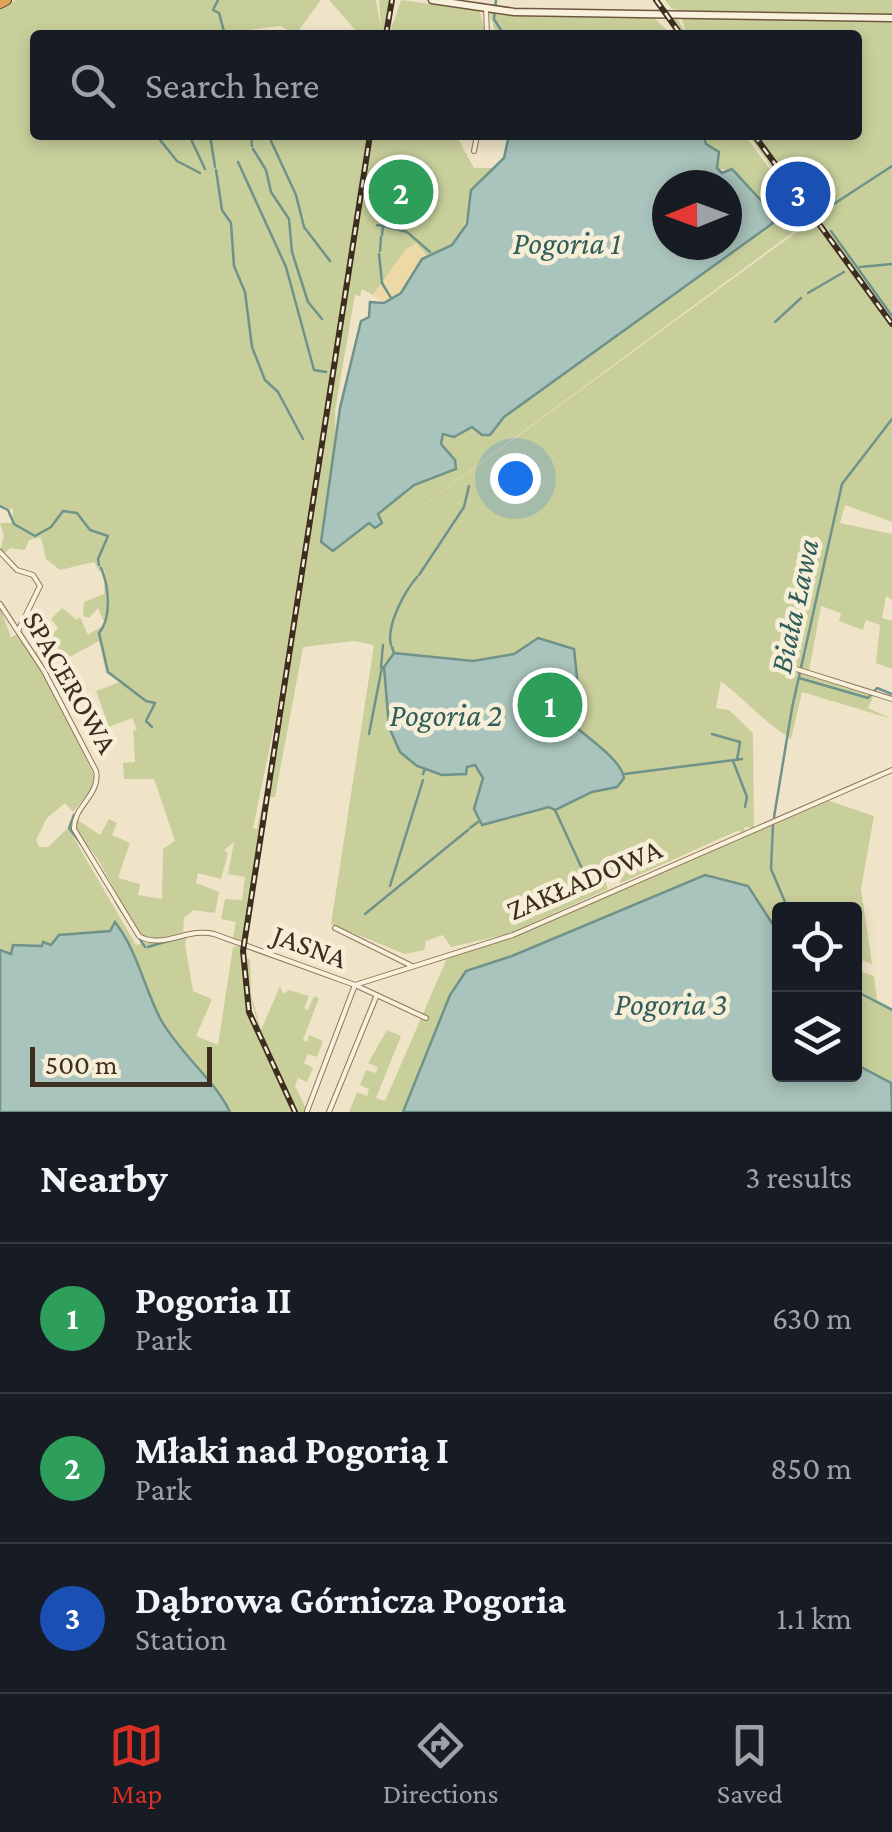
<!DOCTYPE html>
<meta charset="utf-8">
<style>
:root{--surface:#171b24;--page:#242831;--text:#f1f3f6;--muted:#9ea1a6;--line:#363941;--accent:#d93025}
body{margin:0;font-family:"Crimson Pro",serif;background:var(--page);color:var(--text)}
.controls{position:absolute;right:30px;bottom:30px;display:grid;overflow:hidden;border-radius:10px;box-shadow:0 5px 15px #0003}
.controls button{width:90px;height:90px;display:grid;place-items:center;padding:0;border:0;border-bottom:2px solid var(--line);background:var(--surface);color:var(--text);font:50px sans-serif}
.compass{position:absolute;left:652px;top:170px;width:90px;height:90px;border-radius:50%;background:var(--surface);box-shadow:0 5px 15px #0003;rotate:269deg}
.scale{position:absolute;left:30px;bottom:25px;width:182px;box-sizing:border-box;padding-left:10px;border:5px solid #3d2e20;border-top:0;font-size:28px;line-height:35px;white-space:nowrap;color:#3d2e20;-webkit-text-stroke:8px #f7eed8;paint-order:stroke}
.you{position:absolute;left:515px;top:478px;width:35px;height:35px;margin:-25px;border:8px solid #fff;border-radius:50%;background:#1a73e8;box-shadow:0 0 0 15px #1a73e833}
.badge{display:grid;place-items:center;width:65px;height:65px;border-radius:50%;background:var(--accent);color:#fff;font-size:32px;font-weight:700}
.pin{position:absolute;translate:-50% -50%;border:5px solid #fff;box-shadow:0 2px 10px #0006}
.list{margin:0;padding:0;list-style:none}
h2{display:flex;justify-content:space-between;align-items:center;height:130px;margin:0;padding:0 40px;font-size:42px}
h2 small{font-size:32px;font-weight:400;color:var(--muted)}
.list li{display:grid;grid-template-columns:65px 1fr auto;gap:30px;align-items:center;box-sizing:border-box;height:150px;padding:0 40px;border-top:2px solid var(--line)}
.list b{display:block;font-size:38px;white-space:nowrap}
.list p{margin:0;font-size:32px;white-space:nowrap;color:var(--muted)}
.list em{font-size:32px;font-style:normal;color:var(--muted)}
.icon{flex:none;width:55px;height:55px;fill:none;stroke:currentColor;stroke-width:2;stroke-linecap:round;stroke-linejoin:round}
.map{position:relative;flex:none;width:892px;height:1112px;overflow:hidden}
.search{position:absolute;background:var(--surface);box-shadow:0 5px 15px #0003;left:30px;right:30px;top:30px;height:110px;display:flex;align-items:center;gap:25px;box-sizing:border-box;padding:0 35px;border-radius:10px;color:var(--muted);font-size:38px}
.sheet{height:580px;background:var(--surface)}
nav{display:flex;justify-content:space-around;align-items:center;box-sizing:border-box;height:140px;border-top:2px solid var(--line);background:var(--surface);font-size:28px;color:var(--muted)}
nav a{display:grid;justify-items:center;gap:5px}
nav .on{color:var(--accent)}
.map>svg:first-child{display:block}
</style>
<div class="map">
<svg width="892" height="1112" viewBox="0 0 892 1112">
<rect width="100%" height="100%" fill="#f0e4c8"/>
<g fill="#c9cf9b">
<path d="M16,0H321L296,34L280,26L249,30L250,35H35V135H368L276,717L253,828L257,829L266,788L243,943L233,939L236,922L221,919L225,899L242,900L245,877L228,874L234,842L224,850L228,853L221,879L198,873L196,883L219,892L215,913L193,910L184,918L183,932L151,940L137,931L99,861L76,830V819L100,835L109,819L117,823L112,835L130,843L118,878L140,884L138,895L162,899L163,849L175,841L154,779H124L123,763L135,762L133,731L137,729L132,718L109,727L96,691L120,682L106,673L99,641L68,658L56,647L42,664L35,653L58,628L51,619L62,608L77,620L80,617L88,635L105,624L98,608L89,618L83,616L84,602L104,594L105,571H99L94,562L60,570L46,559L41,537L29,540L25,550L10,548L3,555L0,551L4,535L0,523H12L13,509L0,507V8Z"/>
<path d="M329,0H376L381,29L379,0H391L385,35H360Z"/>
<path d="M401,0L480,11L485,35H389Z"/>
<path d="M665,0H892V16L691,14L671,8Z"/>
<path d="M489,11L653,17L672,35H496Z"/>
<path d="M676,16L686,33L681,17L892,22V320L757,135H857V35H684L671,17Z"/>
<path d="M371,135H456L474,168H492C459,198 478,214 453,243C433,267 404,246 373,295L362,289L360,296L355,295L335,411L336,443L321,535L322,542L333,551L369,523L382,522L378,514L414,485L451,472L455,460L441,444L443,434L454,436L472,426L490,435L504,417L763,229L767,207L733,171L717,168L719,152L706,144L703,135H745L805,217L803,225L372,543L806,225L808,218L748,135H753L892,326V522L845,505L840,523L892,534V600L886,596L882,618L892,621V669L876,663L880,625L866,620L863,630L839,621L841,613L821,606L809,671L874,695L868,708L892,719L802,692L791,739C764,722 746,701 721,681L716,708L729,710L753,733L754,828L744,827L745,832L737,831L621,883L615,874L605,880L608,889L508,934L451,947L443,935L426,941L424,950L405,954L331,924L374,645L354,641L303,647L275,797H268Z"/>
<path d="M0,607L11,637L18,634L50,683L97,782L73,812L65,803L47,818L36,840L39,847H48L68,828L136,945L188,933L185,944L193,991L212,999L196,1036L218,1045L233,947L242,946L246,1007L294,1112H230C215,1081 185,1056 165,1026C150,1003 143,973 131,947L0,962Z"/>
<path d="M827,800L874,816L861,889L872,964L855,958L854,909H780V1074H854L855,969L874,976L877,1000L892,1008V1112H349L357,1092L367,1096L369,1089L360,1085L366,1070L376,1073L378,1067L368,1063L387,1030L401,1036L376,1098L385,1101L448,956L504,940Z"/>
<path d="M245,958L250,959L251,994L261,1030L280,986L283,994L289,990L309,996L304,1008L308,1010L314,996L319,998L303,1040L307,1042L309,1035L323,1041L317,1057L308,1054L304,1063L313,1068L307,1082L298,1078L295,1086L308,1112H298C273,1060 248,1016 245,958Z"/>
</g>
<path fill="#ecd9a5" d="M416,243L428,256L414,268L405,289L384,303L373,295L405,250Z"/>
<g fill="#a9c4bc" stroke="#6f938a" stroke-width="2.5" fill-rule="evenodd">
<path d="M509,135H703L706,144L719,152L717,168L722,173L732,169L767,207L773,223L504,417L490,435H482L472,427L454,437L443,434L441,444L455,460L456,469L414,485L378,514L382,523L375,528L369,523L333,551L321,542L340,408L361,321L369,317L370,302L384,303L401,293L422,259L452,245L467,224L471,190L504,158ZM667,185H727V245H667Z"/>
<path d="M538,638L574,649L578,687L560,699H549C567,728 620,753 624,778L617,787L592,792L555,810L549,807L482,825L474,809L483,778L475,765L467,767L466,774L442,775L417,766L400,752L389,727L384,667L394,653L473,661L514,654Z"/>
<path d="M705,875L748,886L779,934L780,1074H854L855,1064L891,1083L892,1112H403L450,995L466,971L512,956Z"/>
<path d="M115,922C138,952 144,988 161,1020C181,1055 214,1079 230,1112H0V950L11,954L13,945L42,946L43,942L51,945L59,935L110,931Z"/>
</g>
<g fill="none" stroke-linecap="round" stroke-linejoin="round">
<g stroke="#6f938a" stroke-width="2.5">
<path d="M218,0L213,10L219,13L225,35"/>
<path d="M496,0L494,19L504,35"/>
<path d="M156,135L177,161L200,173"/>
<path d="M189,135L205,169"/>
<path d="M210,135L215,167"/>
<path d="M251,135L252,146"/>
<path d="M271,141L296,195L304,227L330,261"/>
<path d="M253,149L266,170L271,192L289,219L292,252L308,302L322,319"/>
<path d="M238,162L286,267L314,370L326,372"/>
<path d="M216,170L222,210L231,223L234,266L245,292L252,347L265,380L278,392L303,439"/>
<path d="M820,213L892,166"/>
<path d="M377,225L383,226L382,235"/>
<path d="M383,226L407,232L430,252"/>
<path d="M831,231L892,316"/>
<path d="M380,251L381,237"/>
<path d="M379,254L382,283L391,298"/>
<path d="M860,267L892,264"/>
<path d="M808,293L844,272"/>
<path d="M775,322L801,298"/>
<path d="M0,506L8,510L14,524L35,536L51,527L63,511L77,513L90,530L108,536L98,559L99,565"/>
<path d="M101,568C109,586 112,618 99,633L108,672L146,701L155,703L146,721L152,727"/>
<path d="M419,575L464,507L469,486"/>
<path d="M391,645C386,625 405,591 417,577"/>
<path d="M392,647L394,653"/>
<path d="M381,667L383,645"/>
<path d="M799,678L868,698L877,688L892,694"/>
<path d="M369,734L382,667"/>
<path d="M712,734L740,742L737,760"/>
<path d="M733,761L747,797L745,807"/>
<path d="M423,774L425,769"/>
<path d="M624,774L742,759"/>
<path d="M555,810L585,875"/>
<path d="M74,815L69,828L81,844"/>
<path d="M774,817L792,708L842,484L892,419"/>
<path d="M773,825L771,869L788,909"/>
<path d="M470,828L478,822"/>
<path d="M390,886L423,780"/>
<path d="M116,902L145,947"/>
<path d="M365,914L468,830"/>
<path d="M148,947L171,940"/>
<path d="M854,990L892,1010"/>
</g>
<g stroke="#8d765c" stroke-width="6">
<g id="street">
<path d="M486,8L487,35"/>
<path d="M474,151L477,135"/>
<path d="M0,552L17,570L33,575L40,586L18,631"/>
<path d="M0,604L44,671L96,771C101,795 73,806 74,829L139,936C162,950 188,927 214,934L355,985L426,1018"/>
<path d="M796,669L892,699"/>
<path d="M335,928L412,966"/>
<path d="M355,985L513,935L892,770"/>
<path d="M307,1111L355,985"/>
<path d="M329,1112L376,997"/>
</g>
</g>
<g stroke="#6f573f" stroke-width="9">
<path id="secondary" d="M432,0L514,12L892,18"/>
</g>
<g stroke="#5b4430" stroke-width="12">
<path id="highway" d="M0,3L6,0"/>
</g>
<use href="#street" stroke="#faf1dc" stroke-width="4"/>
<use href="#secondary" stroke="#faf1dc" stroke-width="6"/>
<use href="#highway" stroke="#e0a458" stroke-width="10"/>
<g stroke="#3d2e20" stroke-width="6">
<g id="rail">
<path d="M656,0L681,35"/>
<path d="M386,35L392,0"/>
<path d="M754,135L892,324"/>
<path d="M295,1112L249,1012L243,951L370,135"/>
</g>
</g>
<use href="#rail" stroke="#f7eed8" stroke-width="2.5" stroke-dasharray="8" stroke-linecap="butt"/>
</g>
<g text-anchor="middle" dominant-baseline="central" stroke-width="9" stroke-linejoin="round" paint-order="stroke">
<g font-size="30" fill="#3d2e20" stroke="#f7eed8">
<text transform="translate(71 682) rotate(60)">SPACEROWA</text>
<text transform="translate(584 879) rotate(-23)">ZAKŁADOWA</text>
<text transform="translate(310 946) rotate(20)">JASNA</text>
</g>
<g font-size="32" font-style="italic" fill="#2f5d5a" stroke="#f7eed8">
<text x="567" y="243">Pogoria 1</text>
<text transform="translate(794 606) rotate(-78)">Biała Ława</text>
<text x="446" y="715">Pogoria 2</text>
<text x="671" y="1004">Pogoria 3</text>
</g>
</g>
</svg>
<div class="controls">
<button><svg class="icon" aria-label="locate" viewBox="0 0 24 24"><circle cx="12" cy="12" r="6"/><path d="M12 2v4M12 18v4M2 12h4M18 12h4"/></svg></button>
<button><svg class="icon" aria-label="layers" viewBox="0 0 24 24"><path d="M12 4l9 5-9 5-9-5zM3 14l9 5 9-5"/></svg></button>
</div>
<svg class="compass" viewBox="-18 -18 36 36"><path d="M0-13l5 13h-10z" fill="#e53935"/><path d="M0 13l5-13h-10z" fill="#9ea1a6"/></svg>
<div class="scale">500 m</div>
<div class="you"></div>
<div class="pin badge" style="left:550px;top:705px;background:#2e9e5b">1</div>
<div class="pin badge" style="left:401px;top:192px;background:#2e9e5b">2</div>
<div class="pin badge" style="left:798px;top:194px;background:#1a4fb4">3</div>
<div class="search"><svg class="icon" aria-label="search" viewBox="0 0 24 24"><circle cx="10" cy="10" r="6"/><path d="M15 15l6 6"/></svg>Search here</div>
</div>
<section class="sheet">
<h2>Nearby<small>3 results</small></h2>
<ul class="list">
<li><span class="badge" style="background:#2e9e5b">1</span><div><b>Pogoria II</b><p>Park</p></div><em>630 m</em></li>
<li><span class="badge" style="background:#2e9e5b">2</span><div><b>Młaki nad Pogorią I</b><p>Park</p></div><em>850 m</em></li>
<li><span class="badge" style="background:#1a4fb4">3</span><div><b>Dąbrowa Górnicza Pogoria</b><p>Station</p></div><em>1.1 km</em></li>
</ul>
</section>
<nav>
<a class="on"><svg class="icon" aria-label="map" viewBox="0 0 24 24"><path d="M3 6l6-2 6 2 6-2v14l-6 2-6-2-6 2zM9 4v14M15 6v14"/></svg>Map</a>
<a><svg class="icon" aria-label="directions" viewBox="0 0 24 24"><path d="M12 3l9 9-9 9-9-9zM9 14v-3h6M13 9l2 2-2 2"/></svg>Directions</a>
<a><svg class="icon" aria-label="saved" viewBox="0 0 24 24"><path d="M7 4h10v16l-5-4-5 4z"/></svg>Saved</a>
</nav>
